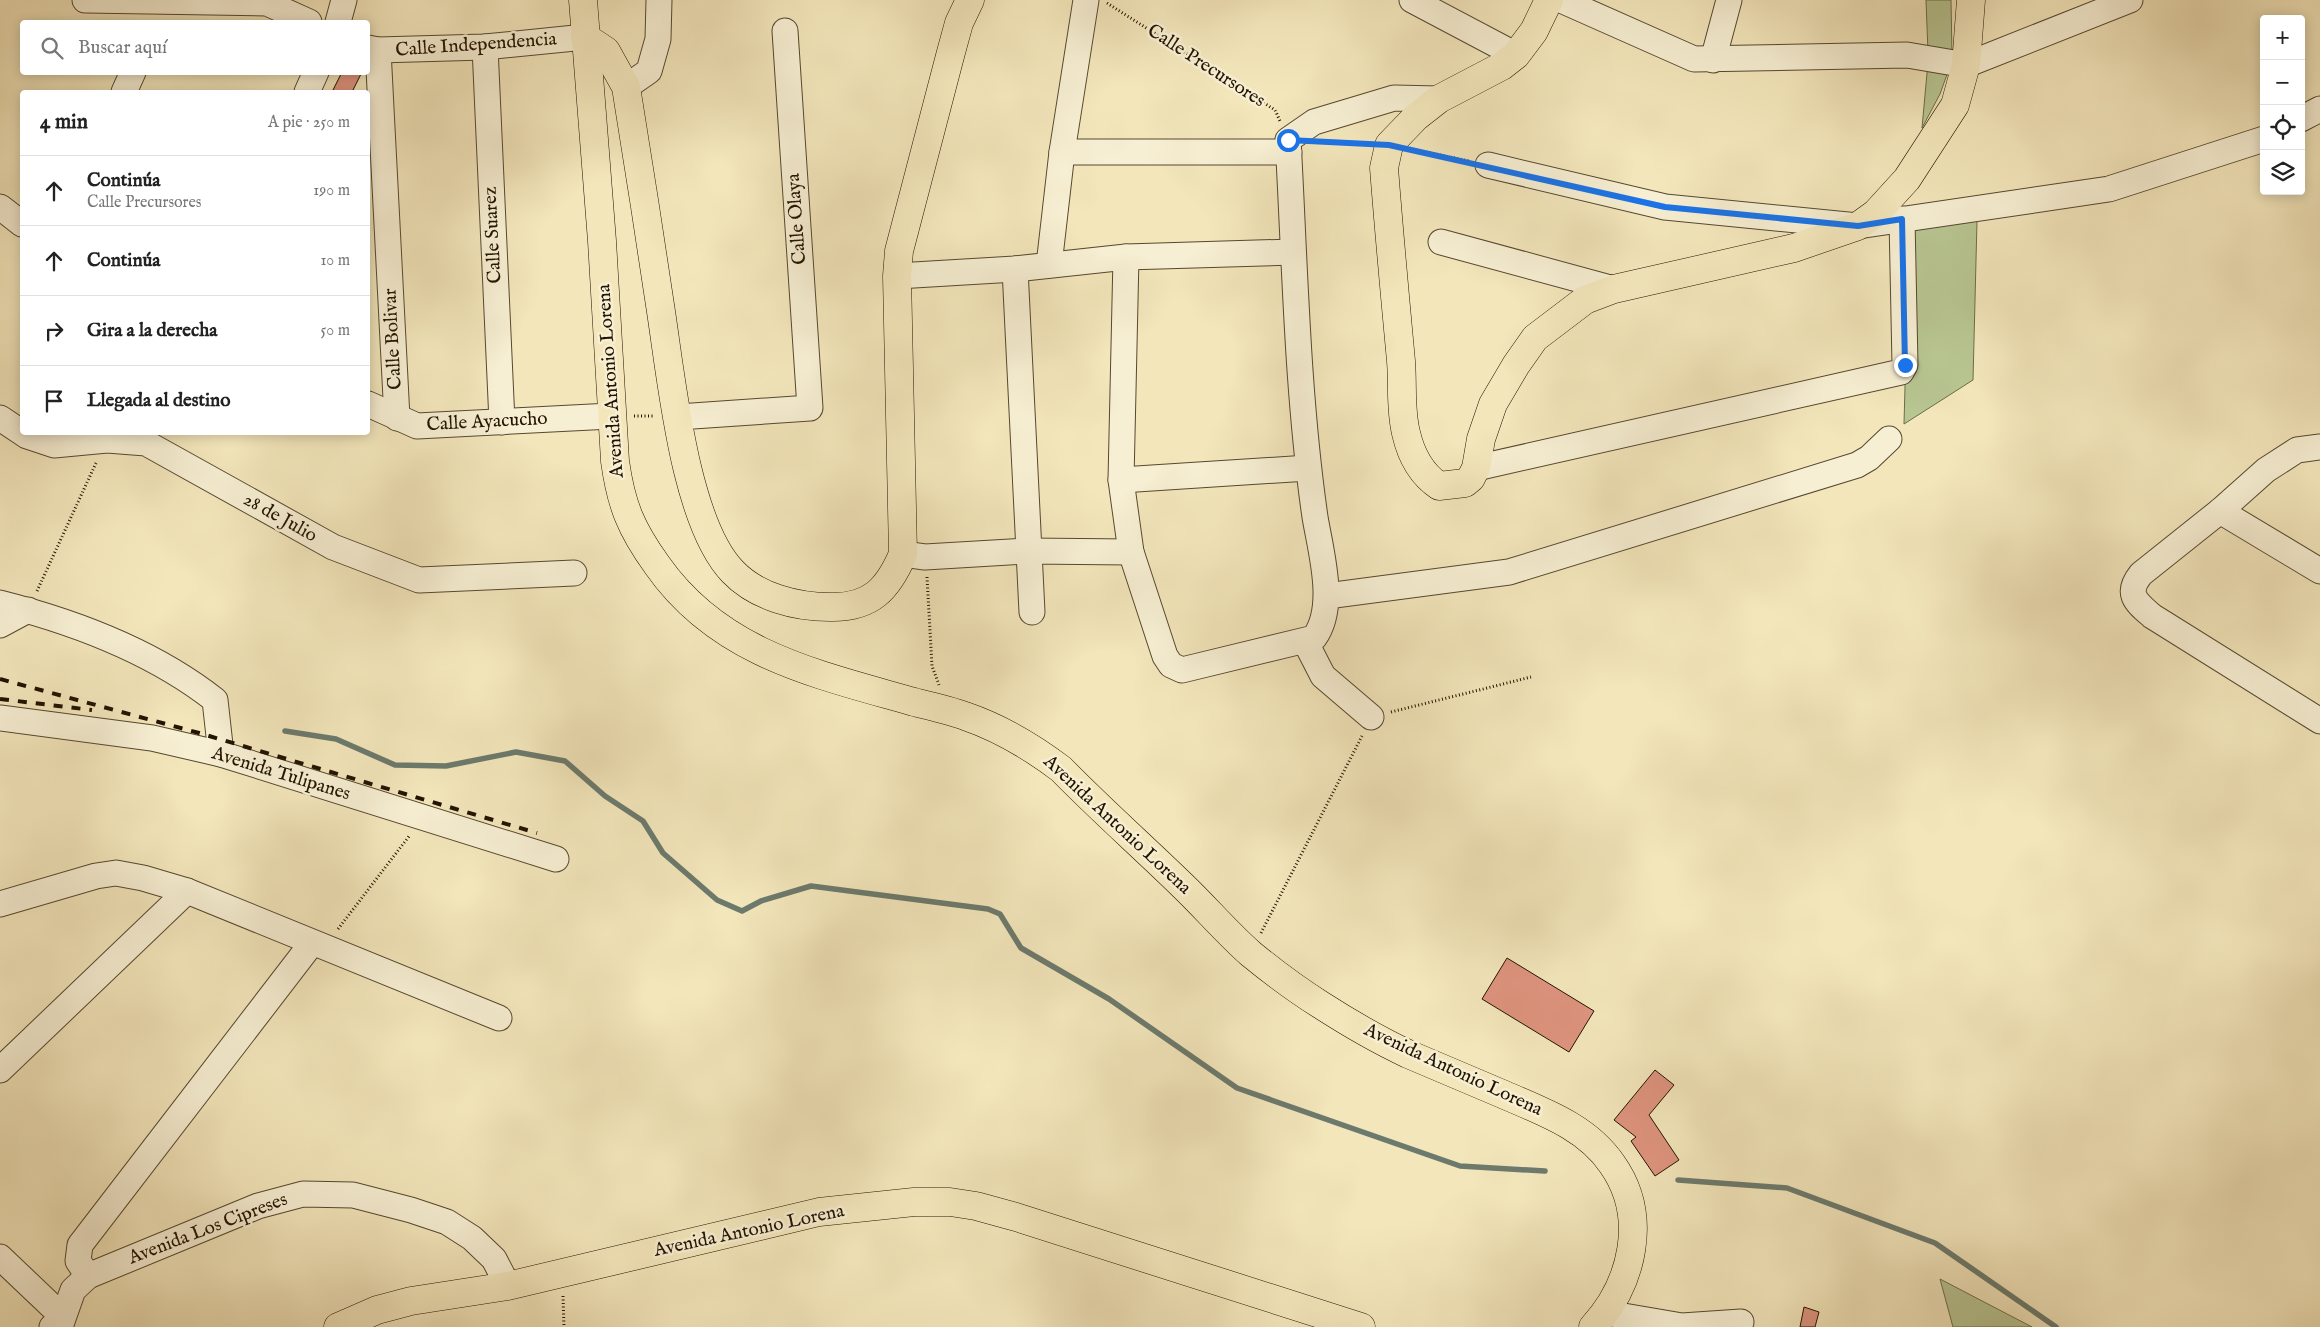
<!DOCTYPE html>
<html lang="es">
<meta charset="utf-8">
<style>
:root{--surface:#fff;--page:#f6f6f6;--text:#222;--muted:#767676;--line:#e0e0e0}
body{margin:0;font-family:"IM FELL English",serif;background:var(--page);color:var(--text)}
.controls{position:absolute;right:15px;top:15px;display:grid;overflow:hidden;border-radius:5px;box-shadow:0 2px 12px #0003}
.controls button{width:45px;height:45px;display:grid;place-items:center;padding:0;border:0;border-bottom:1px solid var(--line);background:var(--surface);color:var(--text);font:25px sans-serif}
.stop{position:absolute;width:15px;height:15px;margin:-11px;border:4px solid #1a73e8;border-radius:50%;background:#fff}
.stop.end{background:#1a73e8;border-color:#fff;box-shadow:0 1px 5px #0008}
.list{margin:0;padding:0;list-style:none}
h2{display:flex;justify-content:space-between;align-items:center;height:65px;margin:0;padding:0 20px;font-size:21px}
h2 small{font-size:16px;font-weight:400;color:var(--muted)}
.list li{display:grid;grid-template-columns:32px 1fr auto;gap:15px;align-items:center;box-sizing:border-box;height:70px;padding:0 20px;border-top:1px solid var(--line)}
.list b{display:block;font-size:19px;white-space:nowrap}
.list p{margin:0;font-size:16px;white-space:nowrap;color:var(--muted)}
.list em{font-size:16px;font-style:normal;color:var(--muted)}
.icon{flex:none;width:28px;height:28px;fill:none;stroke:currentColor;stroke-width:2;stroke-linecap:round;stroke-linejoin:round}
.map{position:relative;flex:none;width:2320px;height:1327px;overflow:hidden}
.search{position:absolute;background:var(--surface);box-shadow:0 2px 12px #0003;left:20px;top:20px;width:350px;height:55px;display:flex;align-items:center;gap:12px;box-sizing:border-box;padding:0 18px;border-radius:5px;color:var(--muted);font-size:19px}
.panel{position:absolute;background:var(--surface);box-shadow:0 2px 12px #0003;left:20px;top:90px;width:350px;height:345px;border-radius:5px}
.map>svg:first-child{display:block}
</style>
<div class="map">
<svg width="2320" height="1327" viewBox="0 0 2320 1327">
<rect width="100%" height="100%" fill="#f3e6bb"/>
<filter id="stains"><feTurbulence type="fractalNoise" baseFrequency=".004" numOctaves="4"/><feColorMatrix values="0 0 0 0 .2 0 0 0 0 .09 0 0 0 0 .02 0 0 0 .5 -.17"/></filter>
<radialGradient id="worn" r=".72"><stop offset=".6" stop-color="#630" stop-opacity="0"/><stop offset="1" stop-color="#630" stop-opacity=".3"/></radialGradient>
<g fill="#b8c692" stroke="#6d6c49">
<path d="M1926,0H1951L1952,56L1928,53Z"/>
<path d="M1928,62L1950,66L1940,94L1922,128Z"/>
<path d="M1977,221L1973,380L1904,424L1909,237L1911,227Z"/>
<path d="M1940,1279L2032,1327H1953Z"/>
</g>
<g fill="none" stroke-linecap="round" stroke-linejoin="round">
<g stroke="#6c7a6d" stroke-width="5.5">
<path d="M285,731L336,739L395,765L446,766L516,752L565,761L605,796L643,821L663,853L717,900L742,911L761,901L811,886L988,909L1000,914L1021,948L1109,999L1237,1088L1460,1166L1545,1171"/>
<path d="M1678,1180L1787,1188L1935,1243L2056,1327"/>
</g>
</g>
<g fill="#df947f" stroke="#221300">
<path d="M342,72H362L352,92H332Z"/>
<path d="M1507,958L1594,1011L1569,1052L1482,999Z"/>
<path d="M1655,1070L1674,1085L1649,1115L1679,1160L1655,1176L1631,1141L1636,1137L1614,1120Z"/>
<path d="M1804,1307L1819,1312L1815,1327H1800Z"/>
</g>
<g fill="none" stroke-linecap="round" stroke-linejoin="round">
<g stroke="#56482f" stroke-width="27">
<g id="minor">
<path d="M85,0L267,3L309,22"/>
<path d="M1412,0L1516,55"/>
<path d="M1561,0L1694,59L1907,55L1966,65L2130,0"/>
<path d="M338,22L344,0"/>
<path d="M485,47L502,422"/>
<path d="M368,48L378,50L485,47L585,37"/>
<path d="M378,50L397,418"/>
<path d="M1713,60L1729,0"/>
<path d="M626,87L649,71L658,39L659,0"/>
<path d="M124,92L133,72"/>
<path d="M307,92L316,72"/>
<path d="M2301,119L2320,109"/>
<path d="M1062,152H1289"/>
<path d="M1488,165L1665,207L1858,226L2109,189L2264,139"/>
<path d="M0,207L22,224"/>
<path d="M1441,242L1614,289"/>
<path d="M1126,257L1121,480L1131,552L1165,656L1171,665L1182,670L1314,638C1337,607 1321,553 1315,517C1297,392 1295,265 1288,140L1314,122L1394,98L1439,99"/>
<path d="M1049,265L1062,152L1086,0"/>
<path d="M1015,269L1032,612"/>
<path d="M897,276L1015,269L1126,257L1293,252"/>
<path d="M368,404L417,426L611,416"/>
<path d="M678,417L810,408L785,31"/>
<path d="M0,418L27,436L54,445L107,440L146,443L333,547L419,580L574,573"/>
<path d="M2320,447L2297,450L2266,470L2220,511L2141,574C2125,594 2136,602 2152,616L2320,721"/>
<path d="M1476,468L1901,372L1905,365L1902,219"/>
<path d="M1121,480L1308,468"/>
<path d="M2220,511L2320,571"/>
<path d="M903,554L925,557L1028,551L1131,552"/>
<path d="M1327,596L1509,572L1857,465L1869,458L1889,439"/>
<path d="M0,603C75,622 154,652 215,700L221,754"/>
<path d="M0,625L28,610"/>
<path d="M1305,641L1323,676L1371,717"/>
<path d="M0,718L152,738L221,754L556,859"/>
<path d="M0,904L96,876L116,873L143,878L187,891L499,1018"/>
<path d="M0,1070L187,891"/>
<path d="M0,1257L63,1317L52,1327"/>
<path d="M88,1276L78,1261L80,1245L312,943"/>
<path d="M1606,1313L1682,1326L1741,1322"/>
<path d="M60,1327L73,1290L88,1276L258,1206L303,1194L353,1195L411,1210L447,1222L472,1238L494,1259L508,1286"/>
</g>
</g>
<g stroke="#221300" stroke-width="29">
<g id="major">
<path d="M1549,0L1534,31L1516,55L1502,66L1439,99L1416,117L1389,145L1384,168C1389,232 1395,297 1401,361C1403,385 1400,409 1406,433C1411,455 1420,473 1439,486L1465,483L1471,478L1476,468L1481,439L1493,404L1516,365L1535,338L1585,300L1614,289L1794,248L1858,226L1876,213L1907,179L1955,105L1966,65L1971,0"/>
<path d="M585,37L606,51L626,87C638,160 649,232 660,305C671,374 684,522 733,572C757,597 796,607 830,607C871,608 888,589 903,554L897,276L899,251L950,56L959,23L970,0"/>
</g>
</g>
<g stroke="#221300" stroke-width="29">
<g id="highway">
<path d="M583,0L602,241L615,461C621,505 631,529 657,565C719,654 816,674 914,702C931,706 949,710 965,716C1000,728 1032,747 1061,769C1100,809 1143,847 1183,886C1206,908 1227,933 1251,954C1273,972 1297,990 1321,1005C1349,1023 1378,1040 1408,1054C1439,1067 1470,1080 1500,1093C1541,1111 1586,1126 1612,1164C1649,1216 1633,1283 1593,1327"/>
<path d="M338,1327L377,1310L411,1301L508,1286L819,1212L914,1202H950L976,1206L1016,1217L1361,1327"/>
</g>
</g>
<g stroke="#221300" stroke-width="3" stroke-dasharray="1 2.5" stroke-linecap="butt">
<path d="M1107,3L1275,110L1280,121"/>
<path d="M1329,142L1365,144"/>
<path d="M1416,150L1469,161"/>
<path d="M634,416H653"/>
<path d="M927,577L932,666L939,685"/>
<path d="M37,591L96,463"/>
<path d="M1391,712L1531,677"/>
<path d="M338,929L410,835"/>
<path d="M1261,933L1362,736"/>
<path d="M563,1296L564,1327"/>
</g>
<use href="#minor" stroke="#f7efd3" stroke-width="25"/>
<use href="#major" stroke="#f3e6bb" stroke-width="28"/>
<use href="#highway" stroke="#f3e6bb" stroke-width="28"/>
<g stroke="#221300" stroke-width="4" stroke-dasharray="9 9" stroke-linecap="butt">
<path d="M0,679L199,733L537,833"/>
<path d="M0,699L92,710"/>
</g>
</g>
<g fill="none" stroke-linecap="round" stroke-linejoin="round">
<path stroke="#1a73e8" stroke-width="6" d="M1288,140L1389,145L1665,207L1858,226L1902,219L1905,365"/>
</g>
<g text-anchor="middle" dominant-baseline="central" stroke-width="5" stroke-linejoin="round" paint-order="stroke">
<g font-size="19" fill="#221300" stroke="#f7efd3">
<text transform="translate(476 45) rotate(-4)">Calle Independencia</text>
<text transform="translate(1206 66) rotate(33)">Calle Precursores</text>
<text transform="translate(797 219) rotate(-94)">Calle Olaya</text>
<text transform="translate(493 235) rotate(-93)">Calle Suarez</text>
<text transform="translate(393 339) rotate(-93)">Calle Bolivar</text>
<text transform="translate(611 381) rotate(-94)">Avenida Antonio Lorena</text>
<text transform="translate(487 422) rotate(-3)">Calle Ayacucho</text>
<text transform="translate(280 518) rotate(29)">28 de Julio</text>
<text transform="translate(281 774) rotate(17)">Avenida Tulipanes</text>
<text transform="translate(1117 825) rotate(43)">Avenida Antonio Lorena</text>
<text transform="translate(1453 1070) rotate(25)">Avenida Antonio Lorena</text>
<text transform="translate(208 1229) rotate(-21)">Avenida Los Cipreses</text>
<text transform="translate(749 1231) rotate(-12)">Avenida Antonio Lorena</text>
</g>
</g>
<rect width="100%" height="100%" filter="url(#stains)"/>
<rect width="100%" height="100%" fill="url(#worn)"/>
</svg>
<div class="controls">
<button>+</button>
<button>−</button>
<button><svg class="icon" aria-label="locate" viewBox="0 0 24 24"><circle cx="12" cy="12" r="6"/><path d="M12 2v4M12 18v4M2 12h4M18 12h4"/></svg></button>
<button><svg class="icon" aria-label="layers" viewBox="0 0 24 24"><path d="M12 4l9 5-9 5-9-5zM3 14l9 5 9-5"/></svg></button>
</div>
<div class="stop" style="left:1288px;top:140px"></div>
<div class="stop end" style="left:1905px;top:365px"></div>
<div class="search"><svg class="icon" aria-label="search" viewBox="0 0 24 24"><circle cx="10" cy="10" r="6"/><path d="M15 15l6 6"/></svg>Buscar aquí</div>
<section class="panel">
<h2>4 min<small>A pie · 250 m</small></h2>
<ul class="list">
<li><svg class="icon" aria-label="ahead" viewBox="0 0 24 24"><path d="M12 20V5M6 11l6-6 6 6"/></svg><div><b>Continúa</b><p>Calle Precursores</p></div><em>190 m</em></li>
<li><svg class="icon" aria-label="ahead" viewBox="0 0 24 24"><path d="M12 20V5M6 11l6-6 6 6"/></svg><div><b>Continúa</b></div><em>10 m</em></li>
<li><svg class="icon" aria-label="right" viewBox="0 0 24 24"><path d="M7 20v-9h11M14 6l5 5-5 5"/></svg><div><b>Gira a la derecha</b></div><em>50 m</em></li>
<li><svg class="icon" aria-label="arrive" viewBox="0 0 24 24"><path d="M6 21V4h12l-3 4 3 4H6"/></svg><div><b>Llegada al destino</b></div></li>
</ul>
</section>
</div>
